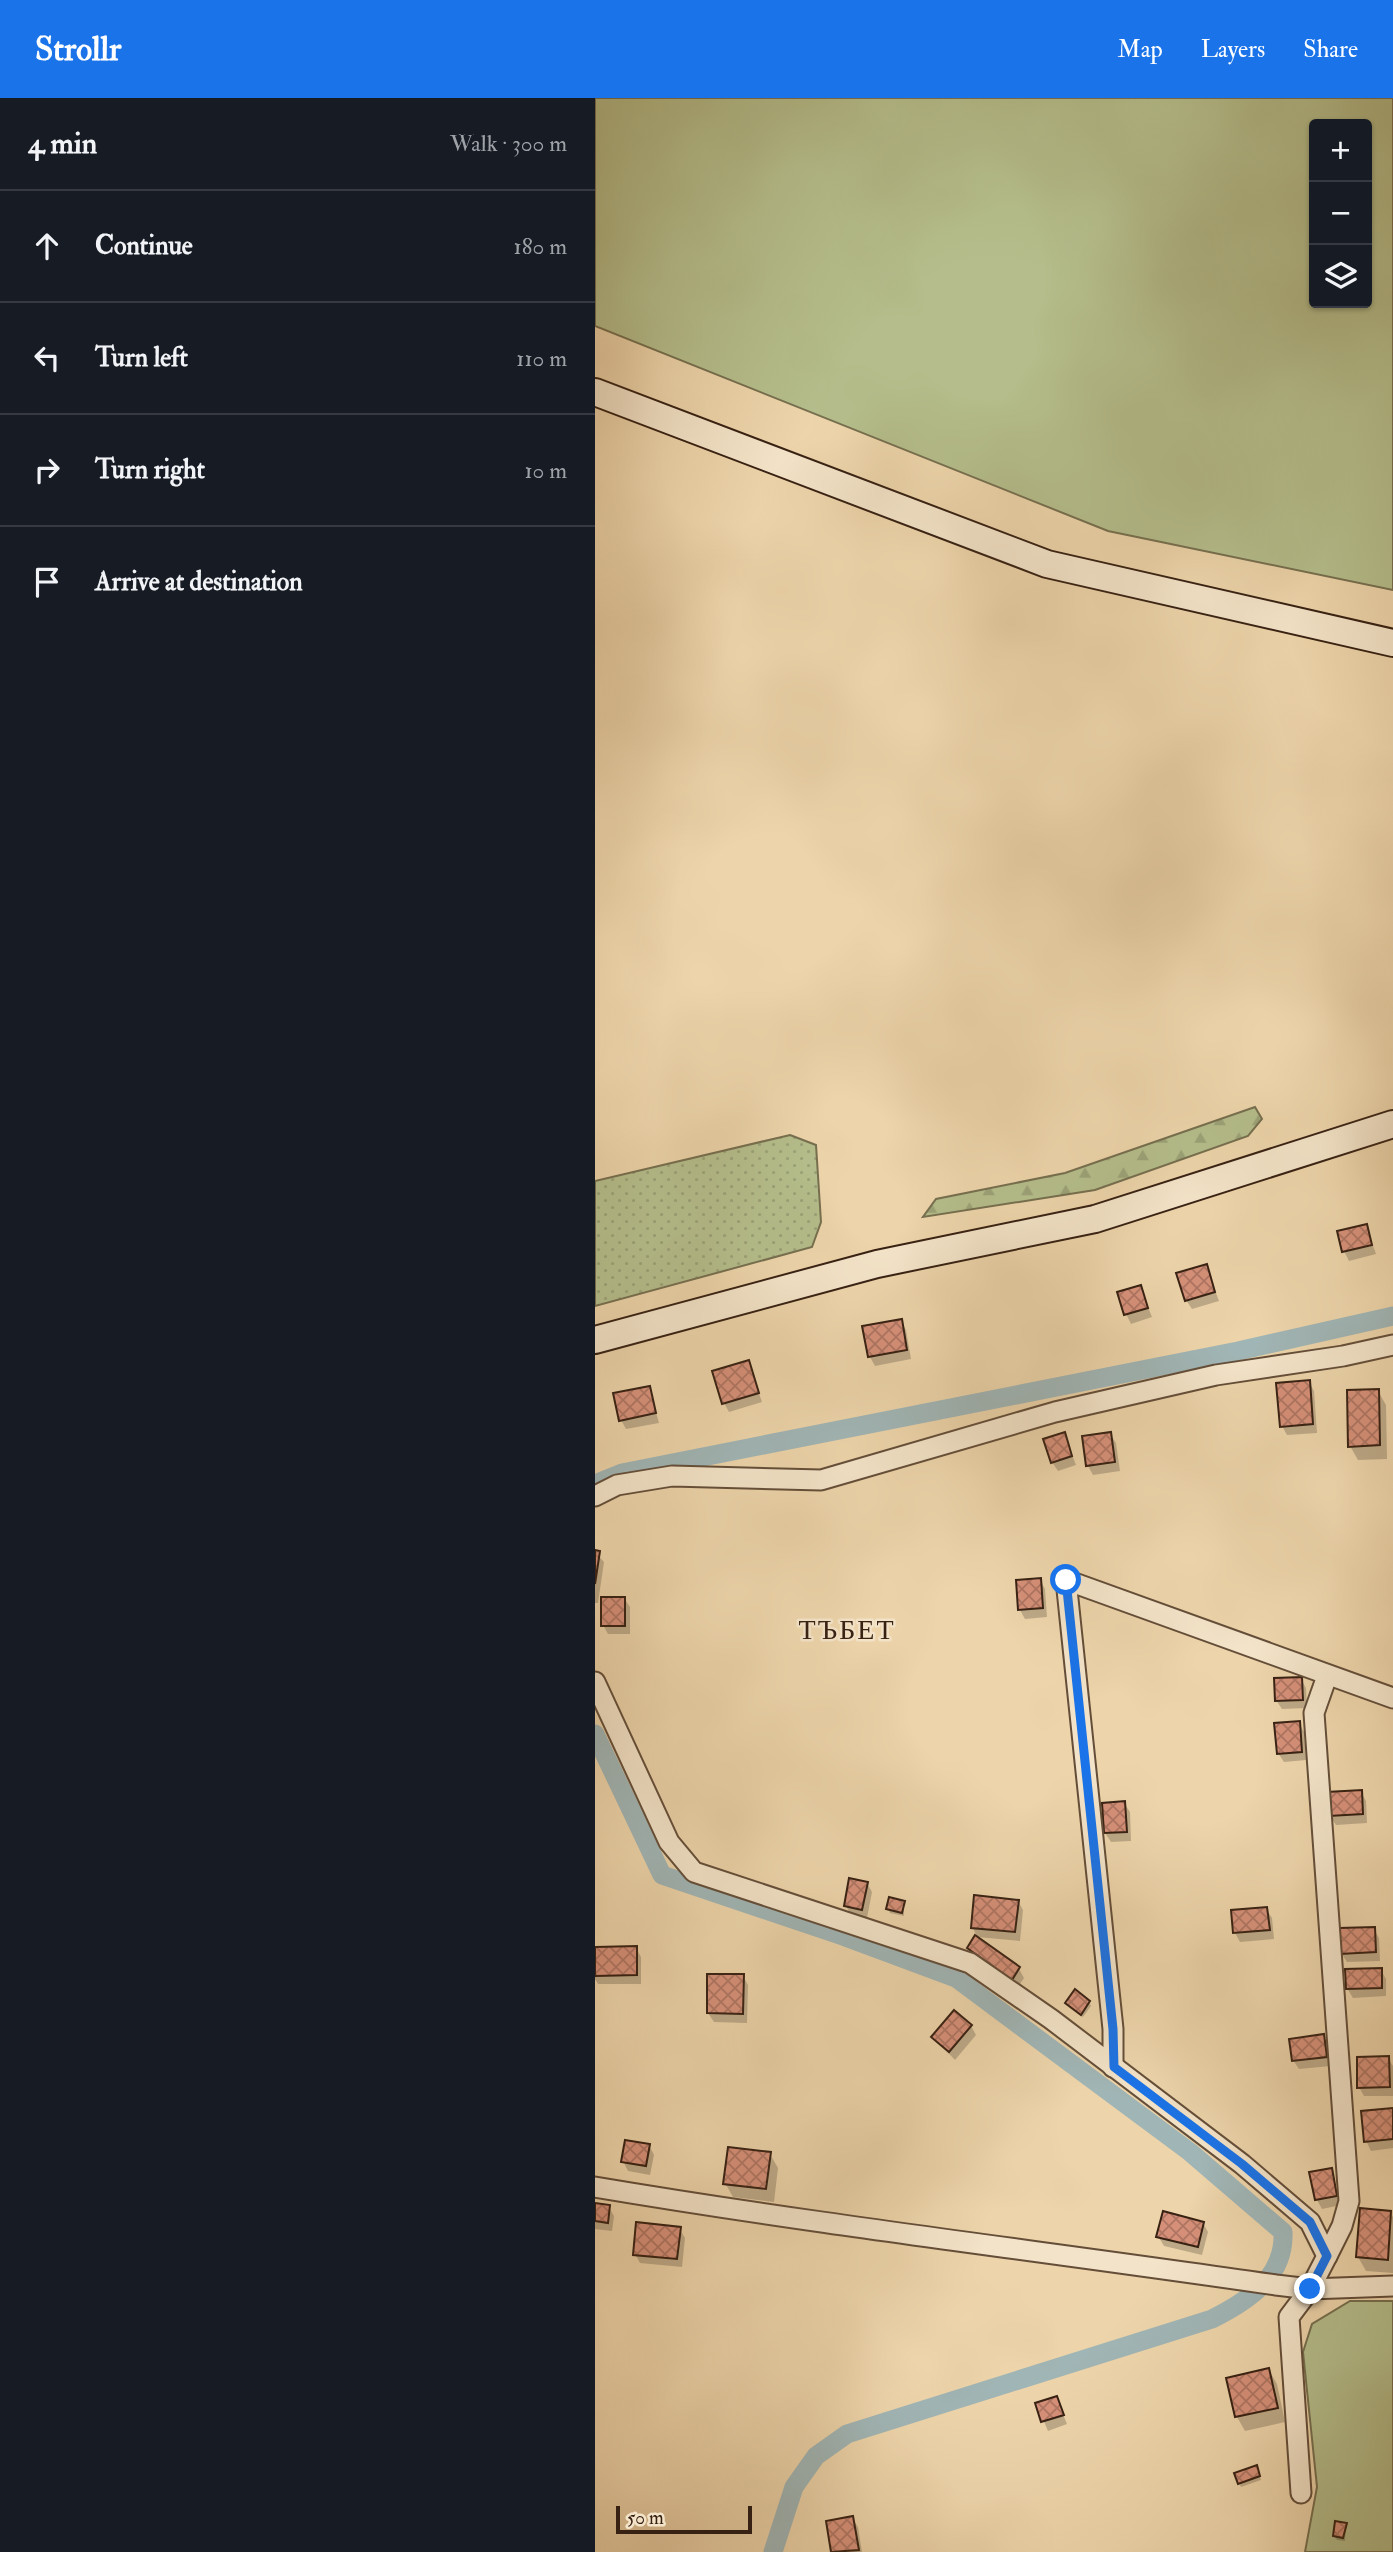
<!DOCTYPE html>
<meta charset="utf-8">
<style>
:root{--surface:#171b24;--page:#242831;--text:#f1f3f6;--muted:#9ea1a6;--line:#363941;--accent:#1a73e8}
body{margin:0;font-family:"IM FELL Double Pica",serif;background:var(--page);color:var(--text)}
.controls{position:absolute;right:21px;top:21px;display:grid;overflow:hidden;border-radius:7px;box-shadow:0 2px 5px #0004}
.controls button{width:63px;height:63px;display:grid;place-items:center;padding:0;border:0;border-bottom:2px solid var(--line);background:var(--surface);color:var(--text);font:35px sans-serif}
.scale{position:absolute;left:21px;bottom:18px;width:136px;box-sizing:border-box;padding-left:7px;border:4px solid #372113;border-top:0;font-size:19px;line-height:24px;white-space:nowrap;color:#372113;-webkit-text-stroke:5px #f3e3c8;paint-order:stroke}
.stop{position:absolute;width:21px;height:21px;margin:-16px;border:5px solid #1a73e8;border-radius:50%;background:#fff}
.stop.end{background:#1a73e8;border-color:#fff;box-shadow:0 2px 7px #0008}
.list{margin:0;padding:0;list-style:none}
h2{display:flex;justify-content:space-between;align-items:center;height:91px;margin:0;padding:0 28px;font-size:30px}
h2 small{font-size:23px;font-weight:400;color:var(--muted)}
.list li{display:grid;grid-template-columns:46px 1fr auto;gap:21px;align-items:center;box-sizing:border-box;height:112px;padding:0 28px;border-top:2px solid var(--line)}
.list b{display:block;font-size:26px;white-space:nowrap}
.list em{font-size:23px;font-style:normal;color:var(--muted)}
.icon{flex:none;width:38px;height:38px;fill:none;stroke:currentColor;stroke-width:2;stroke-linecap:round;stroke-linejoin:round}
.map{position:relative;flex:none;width:798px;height:2454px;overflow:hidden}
header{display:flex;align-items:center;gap:42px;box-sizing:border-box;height:98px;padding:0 35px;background:var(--accent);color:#fff}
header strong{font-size:33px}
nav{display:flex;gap:38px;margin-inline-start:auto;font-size:24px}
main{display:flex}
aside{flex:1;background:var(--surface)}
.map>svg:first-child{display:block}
</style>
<header>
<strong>Strollr</strong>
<nav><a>Map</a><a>Layers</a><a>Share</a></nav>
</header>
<main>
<aside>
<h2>4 min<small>Walk · 300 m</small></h2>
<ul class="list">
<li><svg class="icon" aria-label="ahead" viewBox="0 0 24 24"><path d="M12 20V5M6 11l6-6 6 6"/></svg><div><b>Continue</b></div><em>180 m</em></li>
<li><svg class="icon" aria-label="left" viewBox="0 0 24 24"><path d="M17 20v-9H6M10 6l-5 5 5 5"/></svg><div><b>Turn left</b></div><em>110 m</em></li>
<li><svg class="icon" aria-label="right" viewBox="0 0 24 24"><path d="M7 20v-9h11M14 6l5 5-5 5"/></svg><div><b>Turn right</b></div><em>10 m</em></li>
<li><svg class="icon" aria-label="arrive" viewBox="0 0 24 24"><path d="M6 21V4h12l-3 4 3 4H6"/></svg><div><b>Arrive at destination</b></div></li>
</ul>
</aside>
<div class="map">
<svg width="798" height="2454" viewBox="0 0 798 2454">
<defs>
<pattern id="forest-firs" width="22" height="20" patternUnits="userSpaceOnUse" patternTransform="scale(1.75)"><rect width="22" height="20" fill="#b4bd8b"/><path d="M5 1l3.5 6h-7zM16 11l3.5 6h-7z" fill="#9ba277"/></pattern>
<pattern id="park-dots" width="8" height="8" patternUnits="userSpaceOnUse" patternTransform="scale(1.75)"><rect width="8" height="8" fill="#b4bd8b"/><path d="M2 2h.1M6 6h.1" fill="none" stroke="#9ba277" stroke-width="1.8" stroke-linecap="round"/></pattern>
<pattern id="building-cross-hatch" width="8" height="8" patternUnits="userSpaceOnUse" patternTransform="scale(1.75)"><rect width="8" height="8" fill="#d69079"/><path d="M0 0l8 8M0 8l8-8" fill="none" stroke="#ae7562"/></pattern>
</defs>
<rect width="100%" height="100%" fill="#edd4aa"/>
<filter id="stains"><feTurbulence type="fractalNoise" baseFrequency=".00286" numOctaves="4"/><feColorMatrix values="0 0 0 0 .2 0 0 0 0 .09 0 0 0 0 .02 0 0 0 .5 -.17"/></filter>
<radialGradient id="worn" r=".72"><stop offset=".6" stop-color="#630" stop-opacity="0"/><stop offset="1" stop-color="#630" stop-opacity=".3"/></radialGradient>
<g fill="#b4bd8b" stroke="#766f4f" stroke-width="2" fill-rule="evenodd">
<path d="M0,0H798V492L513,433L0,228ZM772,26V205H719V26Z"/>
<path d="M755,2203H798V2454H710L722,2389L708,2254L717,2226Z"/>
</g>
<path fill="url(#forest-firs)" stroke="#766f4f" stroke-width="2" d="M660,1009L667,1021L653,1038L500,1092L328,1119L341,1101L470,1075Z"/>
<path fill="url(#park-dots)" stroke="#766f4f" stroke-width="2" d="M195,1037L221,1047L226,1124L217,1149L0,1208V1083Z"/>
<g fill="#0003">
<path d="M771,1128L781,1156L754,1163L749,1153Z"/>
<path d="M611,1168L624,1203L597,1211L591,1202Z"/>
<path d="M545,1189L557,1219L536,1226L531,1216Z"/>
<path d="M306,1223L311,1232L316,1261L280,1268L275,1259L269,1230Z"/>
<path d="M153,1264L167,1304L134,1314L129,1305Z"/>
<path d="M714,1284L719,1293L722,1335L692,1337L687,1328Z"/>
<path d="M54,1290L64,1325L31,1331L26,1322Z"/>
<path d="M783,1293L791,1307L792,1361L763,1362L755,1348Z"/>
<path d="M469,1336L481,1367L463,1373L457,1364Z"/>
<path d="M515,1336L521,1345L525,1373L498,1377L493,1368Z"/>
<path d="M0,1454L9,1464L3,1505H0Z"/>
<path d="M445,1482L450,1491L452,1519L430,1521L425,1512Z"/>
<path d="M29,1500L35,1509V1536H13L8,1527Z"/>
<path d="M706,1581L711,1590L712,1610L687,1611L681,1602Z"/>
<path d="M704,1625L709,1634L711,1662L689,1664L683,1655Z"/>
<path d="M766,1694L771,1703L772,1725L741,1727L735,1718Z"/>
<path d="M529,1705L535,1714L536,1743L516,1744L510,1735L509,1706Z"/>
<path d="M272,1785L277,1794L272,1820L256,1817L251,1808Z"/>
<path d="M423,1803L428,1812L425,1843L382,1839L378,1830Z"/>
<path d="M309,1804V1818L295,1815L293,1811Z"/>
<path d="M671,1811L677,1820L679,1841L645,1844L640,1835Z"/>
<path d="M779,1831L784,1840L785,1863L752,1864L746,1855Z"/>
<path d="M41,1850L46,1859V1886H3L0,1881V1851Z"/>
<path d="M374,1850L424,1871L429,1880L422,1890L379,1859Z"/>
<path d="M786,1872L791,1881V1898L758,1900L752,1890Z"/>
<path d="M148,1878L153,1887L152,1925L119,1924L113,1915Z"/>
<path d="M494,1904L496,1908L488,1919L472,1905Z"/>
<path d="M376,1928L381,1937L360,1962L338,1939Z"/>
<path d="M728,1938L733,1947L736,1968L704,1971L698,1962Z"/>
<path d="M793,1960L798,1968V1998H769L764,1989Z"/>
<path d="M798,2012V2050L776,2053L771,2043Z"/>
<path d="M54,2047L59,2057L55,2077L33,2073L28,2063Z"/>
<path d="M175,2056L183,2070L179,2104L138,2099L130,2085Z"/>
<path d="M736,2072L746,2107L727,2111L722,2102Z"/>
<path d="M0,2107L13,2108L19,2118L17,2133L0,2131Z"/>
<path d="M795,2114L798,2119V2175L771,2173L763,2159Z"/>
<path d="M608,2125L613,2134L607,2157L569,2148L563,2138Z"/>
<path d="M84,2130L90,2140L87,2169L45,2165L40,2156Z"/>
<path d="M674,2272L682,2286L690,2324L650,2333L642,2319Z"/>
<path d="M461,2300L472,2326L453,2333L442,2307Z"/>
<path d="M663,2373L666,2382L646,2389L644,2385Z"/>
<path d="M257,2420L263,2429L267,2454H238L233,2424Z"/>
<path d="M751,2427L750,2443L742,2442L739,2438Z"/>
</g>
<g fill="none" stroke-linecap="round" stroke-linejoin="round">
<g stroke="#a0b5b5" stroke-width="19">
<path d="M0,1386L27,1375L643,1253L798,1218"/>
<path d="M0,1636L67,1777L248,1838L361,1880L595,2054L688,2134C690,2179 653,2203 617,2221L252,2336L221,2358L199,2389L178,2454"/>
</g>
</g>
<g fill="url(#building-cross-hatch)" stroke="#372113" stroke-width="2">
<path d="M772,1126L777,1147L747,1154L742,1133Z"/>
<path d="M612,1166L620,1194L590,1203L581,1175Z"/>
<path d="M546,1187L553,1210L529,1217L522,1194Z"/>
<path d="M307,1221L312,1252L273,1259L267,1228Z"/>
<path d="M154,1262L164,1295L127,1306L117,1273Z"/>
<path d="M715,1282L718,1326L685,1329L681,1285Z"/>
<path d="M55,1288L61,1315L24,1323L18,1295Z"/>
<path d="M784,1291L785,1347L753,1349L752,1292Z"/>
<path d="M470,1334L477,1358L456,1365L448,1341Z"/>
<path d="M516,1334L520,1364L491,1368L487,1338Z"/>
<path d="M0,1452L5,1453L0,1486Z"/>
<path d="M446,1480L448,1510L423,1512L421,1482Z"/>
<rect x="6" y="1499" width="24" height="29"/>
<path d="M707,1579L708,1602L680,1603L679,1580Z"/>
<path d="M705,1623L707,1654L682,1656L679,1625Z"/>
<path d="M767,1692L768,1716L734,1718L732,1694Z"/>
<path d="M530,1703L532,1734L509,1735L507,1705Z"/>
<path d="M254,1780L273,1784L267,1812L249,1808Z"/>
<path d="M379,1797L424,1802L420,1834L376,1830Z"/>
<path d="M294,1799L310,1803L307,1815L291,1811Z"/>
<path d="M672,1809L675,1832L638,1835L636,1812Z"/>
<path d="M780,1829L781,1854L745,1856L744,1830Z"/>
<path d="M380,1837L425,1869L417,1882L372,1850Z"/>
<path d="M42,1848V1877L0,1878V1849Z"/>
<path d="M787,1870V1890L751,1891L750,1871Z"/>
<path d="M112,1876H149L148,1916L112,1915Z"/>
<path d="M480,1891L495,1903L486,1917L470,1905Z"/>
<path d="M359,1912L377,1927L354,1954L336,1939Z"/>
<path d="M729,1936L732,1959L697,1963L694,1941Z"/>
<path d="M794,1958L795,1989L762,1990V1959Z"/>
<path d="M798,2010V2041L769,2044L766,2013Z"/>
<path d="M30,2042L55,2046L51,2068L26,2064Z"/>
<path d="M133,2049L176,2054L171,2091L128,2086Z"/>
<path d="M737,2070L742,2098L720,2102L714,2074Z"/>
<path d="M0,2105L15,2107L13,2125L0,2123Z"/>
<path d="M765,2110L796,2113L793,2162L761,2159Z"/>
<path d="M568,2113L609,2124L603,2149L561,2139Z"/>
<path d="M41,2124L86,2129L82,2161L38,2157Z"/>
<path d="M674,2270L683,2310L640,2319L631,2280Z"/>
<path d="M462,2298L469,2317L446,2324L440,2305Z"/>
<path d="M662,2367L665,2378L643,2386L639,2375Z"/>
<path d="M258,2418L264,2452L236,2454L231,2423Z"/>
<path d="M740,2423L752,2425L748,2440L738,2438Z"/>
</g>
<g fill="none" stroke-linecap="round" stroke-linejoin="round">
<g stroke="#644e39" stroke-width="23">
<g id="street">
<path d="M0,1398L22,1387L77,1378L226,1382L460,1314L621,1277L748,1258L798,1247"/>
<path d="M732,1578L719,1615L754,2103L747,2128L732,2158"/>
<path d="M0,1584L74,1744L99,1774L375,1865L456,1921L647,2066L715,2124L732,2158L715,2191L694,2219L706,2395"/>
<path d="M518,1969V1931L471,1482L798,1600"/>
<path d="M0,2089C226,2127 454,2154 681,2187L715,2191L798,2188"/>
</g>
</g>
<g stroke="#372113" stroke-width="30">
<g id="secondary">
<path d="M0,294L452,466L798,545"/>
<path d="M0,1242L282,1166L500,1121L798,1026"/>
</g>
</g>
<use href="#street" stroke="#f3e3c8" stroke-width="19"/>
<use href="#secondary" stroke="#f3e3c8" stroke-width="26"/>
</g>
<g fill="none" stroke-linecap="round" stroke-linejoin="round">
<path stroke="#1a73e8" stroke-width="9" d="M471,1482L518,1931L519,1969L647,2066L715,2124L732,2158L715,2191"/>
</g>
<g text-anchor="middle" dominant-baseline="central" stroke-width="5" stroke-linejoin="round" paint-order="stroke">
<g font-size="28" letter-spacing="2" fill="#372113" stroke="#f3e3c8">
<text x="252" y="1532">ТЪБЕТ</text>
</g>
</g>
<rect width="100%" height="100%" filter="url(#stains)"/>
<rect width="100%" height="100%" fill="url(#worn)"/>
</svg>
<div class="controls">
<button>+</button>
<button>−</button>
<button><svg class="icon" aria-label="layers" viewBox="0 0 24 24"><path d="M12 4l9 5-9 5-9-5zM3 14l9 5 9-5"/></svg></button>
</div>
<div class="scale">50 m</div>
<div class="stop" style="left:471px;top:1482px"></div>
<div class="stop end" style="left:715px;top:2191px"></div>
</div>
</main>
